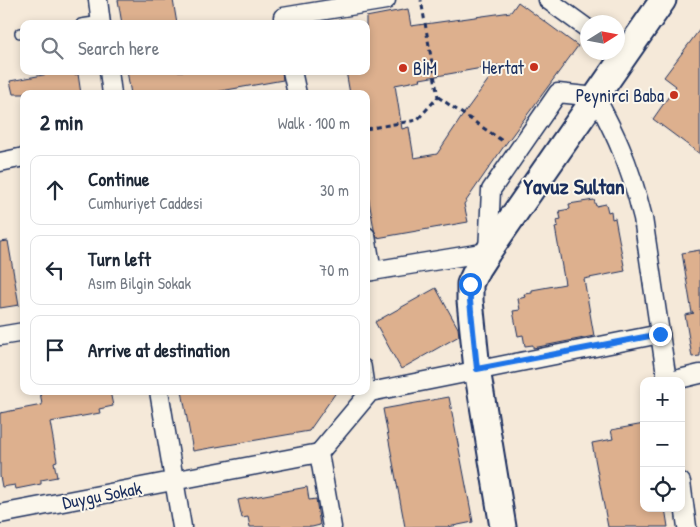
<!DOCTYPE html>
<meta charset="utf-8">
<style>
:root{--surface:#fff;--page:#f2f2f3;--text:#1f2937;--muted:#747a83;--line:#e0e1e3}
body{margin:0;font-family:"Patrick Hand",sans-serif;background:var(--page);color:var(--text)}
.controls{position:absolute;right:15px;bottom:15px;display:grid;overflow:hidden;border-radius:10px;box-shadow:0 2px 8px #0003}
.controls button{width:45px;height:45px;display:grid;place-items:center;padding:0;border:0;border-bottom:1px solid var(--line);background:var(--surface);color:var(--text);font:25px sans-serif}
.compass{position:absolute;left:580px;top:15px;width:45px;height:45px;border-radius:50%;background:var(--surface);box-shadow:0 2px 8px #0003;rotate:79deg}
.stop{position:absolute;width:15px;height:15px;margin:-11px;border:4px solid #1a73e8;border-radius:50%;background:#fff}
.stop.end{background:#1a73e8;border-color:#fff;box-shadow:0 1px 5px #0008}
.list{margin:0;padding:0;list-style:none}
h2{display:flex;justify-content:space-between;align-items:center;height:65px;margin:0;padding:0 20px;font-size:21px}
h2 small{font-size:16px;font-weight:400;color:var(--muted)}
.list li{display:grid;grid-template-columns:32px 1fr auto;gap:15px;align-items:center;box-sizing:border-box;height:70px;margin:0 10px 10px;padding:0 10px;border:1px solid var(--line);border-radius:10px}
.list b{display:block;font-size:19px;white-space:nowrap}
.list p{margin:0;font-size:16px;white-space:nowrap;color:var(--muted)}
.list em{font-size:16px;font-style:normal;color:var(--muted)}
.icon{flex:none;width:28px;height:28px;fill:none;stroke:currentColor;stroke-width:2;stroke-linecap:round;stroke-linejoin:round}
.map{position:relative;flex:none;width:700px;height:527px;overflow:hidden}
.search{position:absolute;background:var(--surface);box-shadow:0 2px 8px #0003;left:20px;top:20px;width:350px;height:55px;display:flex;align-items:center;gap:12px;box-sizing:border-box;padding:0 18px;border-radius:10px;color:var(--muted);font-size:19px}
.panel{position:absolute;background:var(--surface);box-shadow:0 2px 8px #0003;left:20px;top:90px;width:350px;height:305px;border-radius:10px}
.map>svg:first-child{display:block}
</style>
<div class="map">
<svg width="700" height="527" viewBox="0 0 700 527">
<rect width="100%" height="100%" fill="#f5e9d9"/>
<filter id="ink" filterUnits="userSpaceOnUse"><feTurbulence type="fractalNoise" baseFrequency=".02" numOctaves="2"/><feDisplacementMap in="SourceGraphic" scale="10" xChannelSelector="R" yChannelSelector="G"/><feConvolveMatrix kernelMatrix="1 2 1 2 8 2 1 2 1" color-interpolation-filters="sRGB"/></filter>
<g filter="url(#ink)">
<g fill="#ddb08e" stroke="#1b2f5e" fill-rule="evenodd">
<path d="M118,0H173L177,24H122Z"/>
<path d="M518,2L578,46L502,149L464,204L468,222L377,238L374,229L366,184V94H350L346,71H366V17L408,9L411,26L511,12ZM499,65L465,112L437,154L414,158L409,127L402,129L395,85L421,80L420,79Z"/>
<path d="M700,29V154L653,119L676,86L664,77Z"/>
<path d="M65,71H73L74,75L78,74L81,94H13L10,81Z"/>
<path d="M127,71H282L283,80L204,94H131Z"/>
<path d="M594,200L596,206L606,204L608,212L611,211L612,219L615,218L625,271L584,279L594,336L533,348V345L525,346L523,335L518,336L513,311L520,310L518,299L525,297L524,294L532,293V290L565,284L555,227L558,226L557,220L561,219L559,211L570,209L569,204Z"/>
<path d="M8,241L19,305L0,308V242Z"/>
<path d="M700,250V356L692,357L685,315L694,313H692L682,253Z"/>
<path d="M436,288L458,328L459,336L401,369L375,322Z"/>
<path d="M40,391H110L113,406L99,409L100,413L50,422L57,461L54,462L57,477L41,480V484L16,489L15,485L2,487L0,476V413L42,405Z"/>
<path d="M182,391H337L309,431L193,451Z"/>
<path d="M449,397L473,522L448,527H405L383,409Z"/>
<path d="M644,424V508H665L668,527H608L592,443L613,439L611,430Z"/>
<path d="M307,487L309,500L316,499L320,525L312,527H250L248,517L242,518L238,500Z"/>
</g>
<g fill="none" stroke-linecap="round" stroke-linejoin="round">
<g stroke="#1b2f5e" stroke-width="12">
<g id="lane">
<path d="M81,24L101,21"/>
<path d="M20,33H24"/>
<path d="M366,365L370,392"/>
</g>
</g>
<g stroke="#1b2f5e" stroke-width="21">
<g id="street">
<path d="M98,0L101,24"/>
<path d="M548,0L588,29"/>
<path d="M284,24L283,17L386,0"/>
<path d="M109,71L112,94"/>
<path d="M292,71L297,94"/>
<path d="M0,162L24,157"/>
<path d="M366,236L372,271"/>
<path d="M366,272L488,252L491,190L558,93L596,97C604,114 613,130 620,147C630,170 637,194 643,218L667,381"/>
<path d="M0,336L24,332"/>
<path d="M671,381L700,374"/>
<path d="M159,391L182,527"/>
<path d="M681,482L687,527"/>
<path d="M0,514L319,453"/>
<path d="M332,527L319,453L370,392L660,334"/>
</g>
</g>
<g stroke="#1b2f5e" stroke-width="29">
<path id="secondary" d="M503,527L477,369L470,301V284L477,269L488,252L663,0"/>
</g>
<g stroke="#1b2f5e" stroke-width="3" stroke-dasharray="5 4" stroke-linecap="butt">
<path d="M438,97L504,142"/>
<path d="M366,129L417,120L438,97L421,0"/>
</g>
<use href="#lane" stroke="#fbf7ec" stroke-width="9"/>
<use href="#street" stroke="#fbf7ec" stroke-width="18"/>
<use href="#secondary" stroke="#fbf7ec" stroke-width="25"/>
</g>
</g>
<g fill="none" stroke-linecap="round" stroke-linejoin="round" filter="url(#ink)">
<path stroke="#1a73e8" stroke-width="6" d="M470,284V301L477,369L660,334"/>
</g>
<g fill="#c8321e" stroke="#fbf7ec" stroke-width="2">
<circle cx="534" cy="67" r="5"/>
<circle cx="403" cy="68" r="5"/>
<circle cx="674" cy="95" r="5"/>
</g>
<g text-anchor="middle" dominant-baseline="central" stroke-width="4" stroke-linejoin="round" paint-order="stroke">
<g font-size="18" fill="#1b2f5e" stroke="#fbf7ec" text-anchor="end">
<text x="524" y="67">Hertat</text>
<text x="413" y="68" text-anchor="start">BİM</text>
<text x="664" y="95">Peynirci Baba</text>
</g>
<g font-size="18" fill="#1b2f5e" stroke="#fbf7ec">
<text transform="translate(102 495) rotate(-11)">Duygu Sokak</text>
</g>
<g font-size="22" font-weight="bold" fill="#1b2f5e" stroke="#fbf7ec">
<text x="574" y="186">Yavuz Sultan</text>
</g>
</g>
</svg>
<div class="controls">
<button>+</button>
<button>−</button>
<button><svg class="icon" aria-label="locate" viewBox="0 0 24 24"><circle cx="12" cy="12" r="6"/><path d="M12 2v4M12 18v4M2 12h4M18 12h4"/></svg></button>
</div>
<svg class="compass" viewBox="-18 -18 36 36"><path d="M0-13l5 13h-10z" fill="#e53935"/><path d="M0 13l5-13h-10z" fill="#747a83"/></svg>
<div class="stop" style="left:470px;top:284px"></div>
<div class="stop end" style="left:660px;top:334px"></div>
<div class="search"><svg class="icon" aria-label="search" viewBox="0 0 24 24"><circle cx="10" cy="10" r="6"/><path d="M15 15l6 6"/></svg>Search here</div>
<section class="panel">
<h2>2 min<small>Walk · 100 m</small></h2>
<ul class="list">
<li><svg class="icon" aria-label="ahead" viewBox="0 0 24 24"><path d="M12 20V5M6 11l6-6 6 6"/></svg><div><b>Continue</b><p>Cumhuriyet Caddesi</p></div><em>30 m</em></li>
<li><svg class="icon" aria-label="left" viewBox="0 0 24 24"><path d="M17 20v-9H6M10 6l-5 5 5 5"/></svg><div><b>Turn left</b><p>Asım Bilgin Sokak</p></div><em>70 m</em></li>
<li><svg class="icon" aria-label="arrive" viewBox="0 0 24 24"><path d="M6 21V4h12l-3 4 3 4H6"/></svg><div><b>Arrive at destination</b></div></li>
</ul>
</section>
</div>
